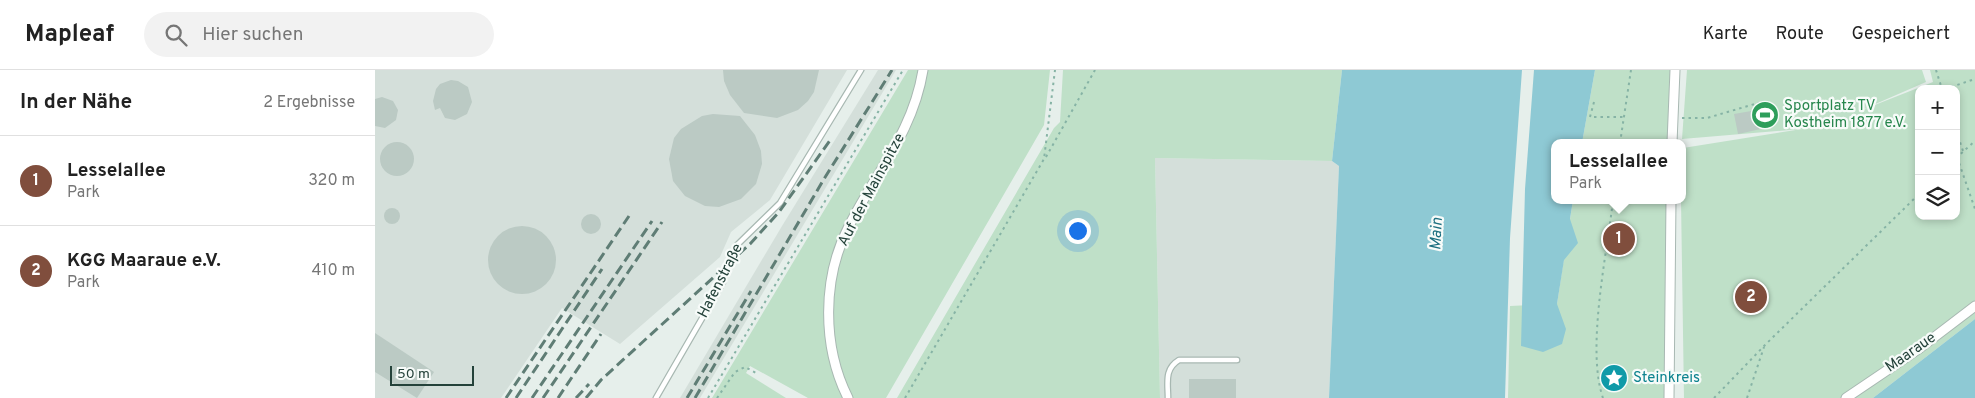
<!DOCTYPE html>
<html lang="de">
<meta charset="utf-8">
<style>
:root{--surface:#fff;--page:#f2f2f2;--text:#222;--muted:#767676;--line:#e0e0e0;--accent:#804e3d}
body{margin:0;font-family:Overpass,sans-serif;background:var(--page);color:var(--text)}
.controls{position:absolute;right:15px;top:15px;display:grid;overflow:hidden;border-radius:10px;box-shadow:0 2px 8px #0003}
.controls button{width:45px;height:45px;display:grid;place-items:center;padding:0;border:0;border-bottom:1px solid var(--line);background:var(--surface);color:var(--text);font:25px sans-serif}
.scale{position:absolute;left:15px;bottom:12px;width:84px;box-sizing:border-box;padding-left:5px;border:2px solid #24423a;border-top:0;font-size:14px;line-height:18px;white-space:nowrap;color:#24423a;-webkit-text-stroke:4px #f7fbf9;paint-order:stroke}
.you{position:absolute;left:702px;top:160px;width:18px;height:18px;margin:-12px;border:4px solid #fff;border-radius:50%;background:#1a73e8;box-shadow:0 0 0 8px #1a73e833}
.badge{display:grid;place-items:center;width:32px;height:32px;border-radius:50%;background:var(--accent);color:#fff;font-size:16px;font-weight:700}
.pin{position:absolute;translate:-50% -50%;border:2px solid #fff;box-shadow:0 1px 5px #0006}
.popup{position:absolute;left:1176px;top:69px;width:135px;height:65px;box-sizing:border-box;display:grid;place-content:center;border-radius:10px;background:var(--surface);filter:drop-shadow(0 1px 4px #0005);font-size:16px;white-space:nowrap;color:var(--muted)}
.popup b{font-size:19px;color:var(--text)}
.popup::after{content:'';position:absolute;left:50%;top:100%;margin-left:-10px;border:10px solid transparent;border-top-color:var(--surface)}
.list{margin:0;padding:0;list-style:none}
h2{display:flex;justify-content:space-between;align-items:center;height:65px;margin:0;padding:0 20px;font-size:21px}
h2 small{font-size:16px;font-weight:400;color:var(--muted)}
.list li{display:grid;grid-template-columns:32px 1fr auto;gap:15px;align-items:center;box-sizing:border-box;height:90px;padding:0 20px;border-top:1px solid var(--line)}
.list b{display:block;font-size:19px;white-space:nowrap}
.list p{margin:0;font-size:16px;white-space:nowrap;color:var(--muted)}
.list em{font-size:16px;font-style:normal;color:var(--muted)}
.icon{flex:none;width:28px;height:28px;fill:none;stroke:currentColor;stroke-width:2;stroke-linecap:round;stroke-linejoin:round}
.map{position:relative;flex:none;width:1600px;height:328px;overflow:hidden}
header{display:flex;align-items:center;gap:30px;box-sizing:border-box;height:70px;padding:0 25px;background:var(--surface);border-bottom:1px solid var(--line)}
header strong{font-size:24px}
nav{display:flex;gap:28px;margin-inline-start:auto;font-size:18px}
.search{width:350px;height:45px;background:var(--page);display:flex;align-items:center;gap:12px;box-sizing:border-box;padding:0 18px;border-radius:28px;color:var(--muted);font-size:19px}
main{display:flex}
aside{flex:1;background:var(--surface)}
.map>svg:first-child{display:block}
</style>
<header>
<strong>Mapleaf</strong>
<div class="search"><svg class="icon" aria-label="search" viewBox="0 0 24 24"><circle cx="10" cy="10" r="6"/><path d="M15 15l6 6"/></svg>Hier suchen</div>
<nav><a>Karte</a><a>Route</a><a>Gespeichert</a></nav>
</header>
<main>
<aside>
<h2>In der Nähe<small>2 Ergebnisse</small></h2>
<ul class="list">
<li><span class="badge">1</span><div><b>Lesselallee</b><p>Park</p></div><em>320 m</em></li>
<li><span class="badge">2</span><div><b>KGG Maaraue e.V.</b><p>Park</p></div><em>410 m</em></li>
</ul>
</aside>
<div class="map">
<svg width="1600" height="328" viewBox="0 0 1600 328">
<rect width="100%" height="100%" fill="#e6efeb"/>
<g fill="#d4dfda">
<path d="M0,0H472L395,130L356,162L345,187L245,274L187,238L126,328H0Z"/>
<path d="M503,0H521L325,328H305L407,156Z"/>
<path d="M780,88L957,91L964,96L954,328H785Z"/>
</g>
<g fill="#bfe0c8" fill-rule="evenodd">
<path d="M533,0H675L669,55L511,328H433L375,296L371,303L411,328H337Z"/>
<path d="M688,0H967L957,91L780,88L785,328H522L679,58L685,52Z"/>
<path d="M1220,0H1300L1297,73H1207Z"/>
<path d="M1312,0H1547L1551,12L1482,42L1558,12L1555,0H1600V249L1498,328H1309L1306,130L1308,78L1427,59L1307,69ZM1544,19H1581V146H1544Z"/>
<path d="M1198,130H1296L1294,328H1133L1135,236L1182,234Z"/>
</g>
<g fill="#8ec9d4">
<path d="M967,0H1147L1135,168L1130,328H954L964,96L957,91Z"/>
<path d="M1159,0H1220L1207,73H1180V130H1198L1195,149L1203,173L1189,190L1182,234L1191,259L1187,274L1168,282L1146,276L1150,119Z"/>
<path d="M1600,249V328H1498Z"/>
</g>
<g fill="#bbcac4">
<path d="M348,0H444L439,22L433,31L423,40L402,48L369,43L355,25L349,11Z"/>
<path d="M76,10L83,11L93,17L97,32L92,44L80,50L70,48L65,38L60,40L58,31L61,19L65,14Z"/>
<path d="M7,27L18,31L23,40L21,50L10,58L0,56V29Z"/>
<path d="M1382,40L1386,59L1363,64L1359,44Z"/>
<path d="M338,44L365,46L380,65L386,81L387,94L381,114L366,129L344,137L330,136L310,126L298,111L294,89L299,68L306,59L327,46Z"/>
<circle cx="22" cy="89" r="17"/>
<circle cx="17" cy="146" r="8"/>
<circle cx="216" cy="154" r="10"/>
<circle cx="147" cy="190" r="34"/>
<path d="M0,263L59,302L42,328L0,302Z"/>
<rect x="814" y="309" width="47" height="19"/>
</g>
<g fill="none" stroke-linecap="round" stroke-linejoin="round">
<g stroke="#a8b8b2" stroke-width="7">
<g id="lane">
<path d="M281,328L348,212L353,195L361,176L405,133L486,0"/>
<path d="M793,328C793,313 789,299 804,290H862"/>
</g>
</g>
<g stroke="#a8b8b2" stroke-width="11">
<g id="street">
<path d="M1297,73L1300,0"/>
<path d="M473,328C447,276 447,208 474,156C501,102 538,62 548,0"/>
<path d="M1294,328L1296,130"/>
<path d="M1471,328L1545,278L1600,236"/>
</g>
</g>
<g stroke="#86b3a5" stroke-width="2" stroke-dasharray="2.5 4" stroke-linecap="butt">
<path d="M1561,0L1567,19"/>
<path d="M1570,19L1600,9"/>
<path d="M1219,32L1215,47H1249"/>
<path d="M1307,48H1332L1383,33L1389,34L1393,44"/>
<path d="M1581,60L1588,81"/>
<path d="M1245,73L1256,0"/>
<path d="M671,87L720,0"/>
<path d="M1582,87L1600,139"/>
<path d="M1581,88L1600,71"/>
<path d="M333,328L528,0"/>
<path d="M342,328L360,302L370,297L383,304"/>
<path d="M530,328L669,89L680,0"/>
<path d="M1228,328C1211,279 1232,184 1238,130"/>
<path d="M1339,328L1390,275L1544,124"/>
<path d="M1372,328L1389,277"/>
</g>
<use href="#lane" stroke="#fff" stroke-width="4.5"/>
<use href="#street" stroke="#fff" stroke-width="9"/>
<g stroke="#5f7d75" stroke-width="3" stroke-dasharray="10 5" stroke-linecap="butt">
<path d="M131,328L254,146"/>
<path d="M141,328L227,199"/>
<path d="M157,328L277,151"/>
<path d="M168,328L287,152"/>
<path d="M183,328L226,264"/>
<path d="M201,328L214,314"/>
<path d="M211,328L226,310L375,174L404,142L456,69"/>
<path d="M312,328L376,221"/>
<path d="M320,328L449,109L517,0"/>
</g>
</g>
<defs>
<g id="stadium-disc" transform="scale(1.4375)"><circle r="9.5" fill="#2e9e5b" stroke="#f7fbf9"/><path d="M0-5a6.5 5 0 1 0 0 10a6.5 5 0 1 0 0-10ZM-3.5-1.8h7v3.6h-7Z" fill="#fff"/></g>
<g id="sight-disc" transform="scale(1.4375)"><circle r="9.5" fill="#0f9aa8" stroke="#f7fbf9"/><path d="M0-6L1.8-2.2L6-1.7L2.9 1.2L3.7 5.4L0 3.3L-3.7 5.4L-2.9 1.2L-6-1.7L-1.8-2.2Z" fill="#fff"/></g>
</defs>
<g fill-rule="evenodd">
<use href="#stadium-disc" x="1390" y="45"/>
<use href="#sight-disc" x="1239" y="308"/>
</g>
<g text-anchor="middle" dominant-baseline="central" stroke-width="4.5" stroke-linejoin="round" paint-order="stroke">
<g font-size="15" fill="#27864d" stroke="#f7fbf9" text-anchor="start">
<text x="1409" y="36">Sportplatz TV<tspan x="1409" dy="17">Kostheim 1877 e.V.</tspan></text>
</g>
<g font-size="15" fill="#24423a" stroke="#f7fbf9">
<text transform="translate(497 120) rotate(-62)">Auf der Mainspitze</text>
<text transform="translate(346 211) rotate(-63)">Hafenstraße</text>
<text transform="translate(1536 283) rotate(-35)">Maaraue</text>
</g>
<g font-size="15" fill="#0d838f" stroke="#f7fbf9" text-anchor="start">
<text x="1258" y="308">Steinkreis</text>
</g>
<g font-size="16" font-style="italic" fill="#1c6f80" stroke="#f7fbf9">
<text transform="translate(1062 164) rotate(-87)">Main</text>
</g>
</g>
</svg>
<div class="controls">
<button>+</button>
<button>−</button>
<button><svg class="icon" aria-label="layers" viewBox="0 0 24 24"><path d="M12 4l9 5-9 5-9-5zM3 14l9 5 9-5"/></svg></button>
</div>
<div class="scale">50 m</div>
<div class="you"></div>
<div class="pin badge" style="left:1244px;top:169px">1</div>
<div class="popup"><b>Lesselallee</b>Park</div>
<div class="pin badge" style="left:1376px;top:227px">2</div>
</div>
</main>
